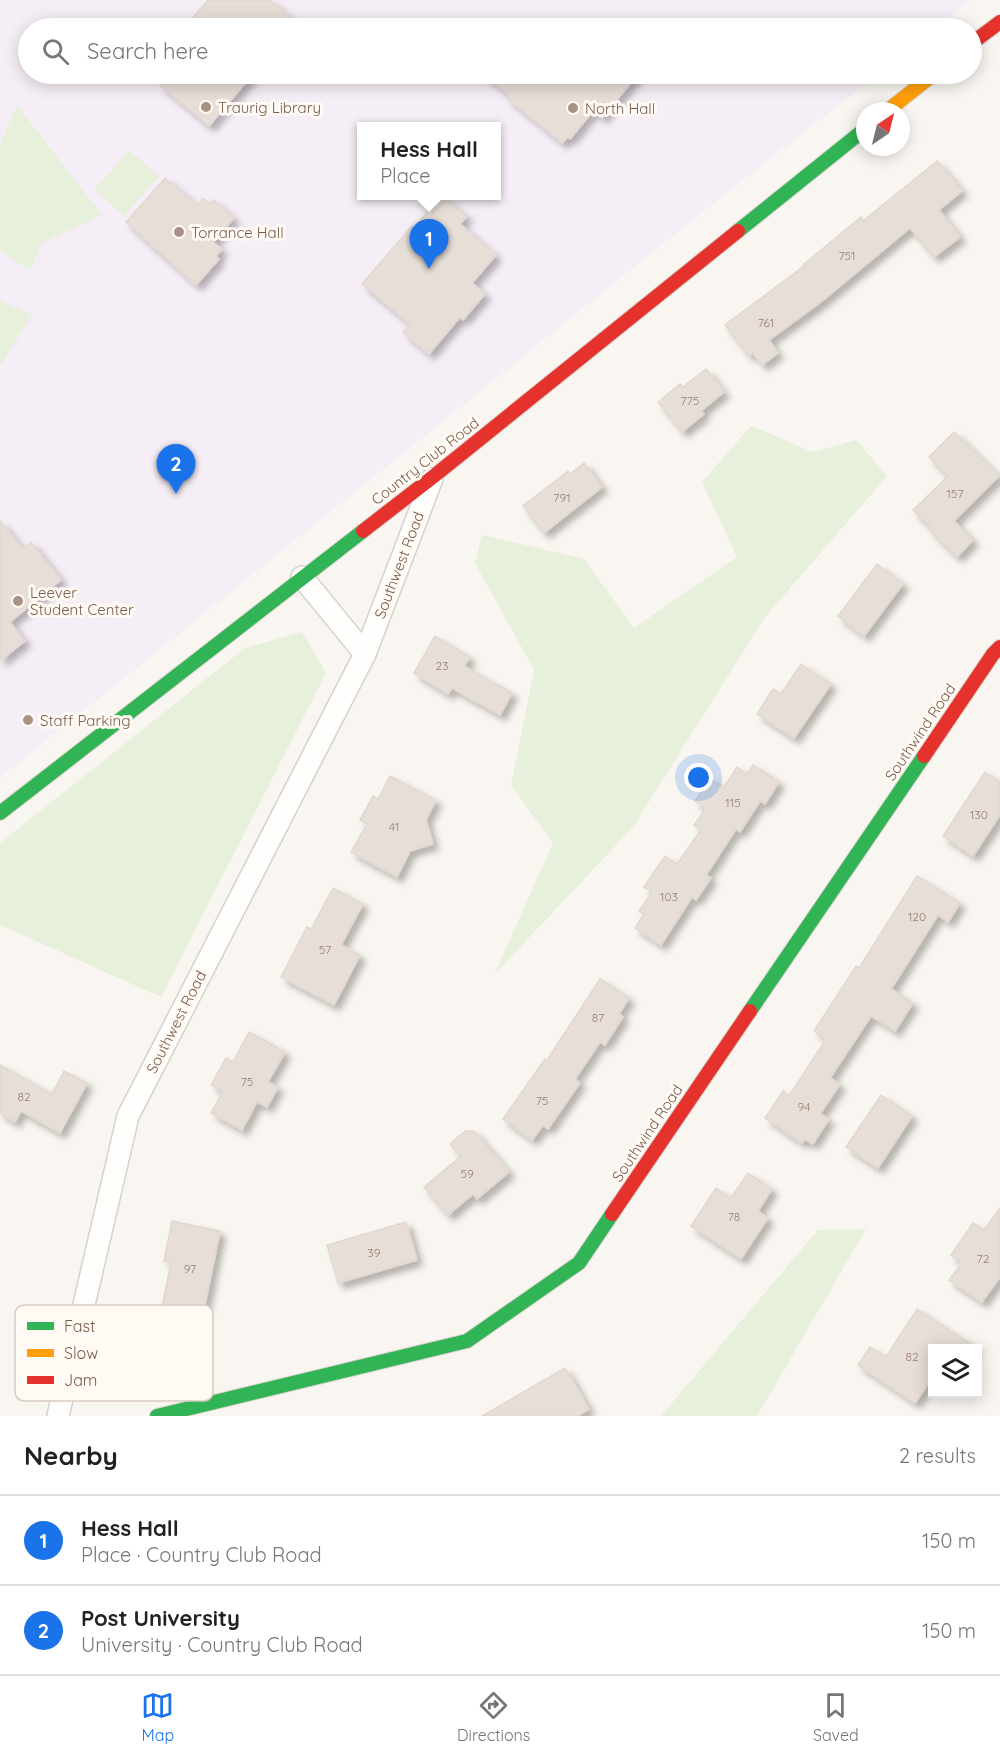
<!DOCTYPE html>
<meta charset="utf-8">
<style>
:root{--surface:#fff;--page:#f6f6f6;--text:#222;--muted:#767676;--line:#e0e0e0;--accent:#1a73e8}
body{margin:0;font-family:Quicksand,sans-serif;background:var(--page);color:var(--text)}
.controls{position:absolute;right:18px;bottom:18px;display:grid;overflow:hidden;border-radius:0px;box-shadow:0 3px 15px #0003}
.controls button{width:54px;height:54px;display:grid;place-items:center;padding:0;border:0;border-bottom:2px solid var(--line);background:var(--surface);color:var(--text);font:30px sans-serif}
.compass{position:absolute;left:856px;top:102px;width:54px;height:54px;border-radius:50%;background:var(--surface);box-shadow:0 3px 15px #0003;rotate:35deg}
.you{position:absolute;left:699px;top:778px;width:21px;height:21px;margin:-15px;border:4px solid #fff;border-radius:50%;background:#1a73e8;box-shadow:0 0 0 9px #1a73e833}
.badge{display:grid;place-items:center;width:39px;height:39px;border-radius:50%;background:var(--accent);color:#fff;font-size:20px;font-weight:700}
.pin{position:absolute;translate:-50% -50px;filter:drop-shadow(0 2px 3px #0008)}
.pin::after{content:'';position:absolute;top:32px;width:21px;height:18px;background:inherit;clip-path:polygon(0 0,100% 0,50% 100%)}
.popup{position:absolute;left:357px;top:122px;width:144px;height:78px;box-sizing:border-box;display:grid;place-content:center;border-radius:0px;background:var(--surface);filter:drop-shadow(0 2px 4px #0005);font-size:20px;white-space:nowrap;color:var(--muted)}
.popup b{font-size:22px;color:var(--text)}
.popup::after{content:'';position:absolute;left:50%;top:100%;margin-left:-12px;border:12px solid transparent;border-top-color:var(--surface)}
.list{margin:0;padding:0;list-style:none}
h2{display:flex;justify-content:space-between;align-items:center;height:78px;margin:0;padding:0 24px;font-size:26px}
h2 small{font-size:20px;font-weight:400;color:var(--muted)}
.list li{display:grid;grid-template-columns:39px 1fr auto;gap:18px;align-items:center;box-sizing:border-box;height:90px;padding:0 24px;border-top:2px solid var(--line)}
.list b{display:block;font-size:22px;white-space:nowrap}
.list p{margin:0;font-size:20px;white-space:nowrap;color:var(--muted)}
.list em{font-size:20px;font-style:normal;color:var(--muted)}
.icon{flex:none;width:33px;height:33px;fill:none;stroke:currentColor;stroke-width:2;stroke-linecap:round;stroke-linejoin:round}
.map{position:relative;flex:none;width:1000px;height:1416px;overflow:hidden}
.search{position:absolute;background:var(--surface);box-shadow:0 3px 15px #0003;left:18px;right:18px;top:18px;height:66px;display:flex;align-items:center;gap:15px;box-sizing:border-box;padding:0 21px;border-radius:33px;color:var(--muted);font-size:22px}
.sheet{height:258px;background:var(--surface)}
nav{display:flex;justify-content:space-around;align-items:center;box-sizing:border-box;height:84px;border-top:2px solid var(--line);background:var(--surface);font-size:16px;color:var(--muted)}
nav a{display:grid;justify-items:center;gap:3px}
nav .on{color:var(--accent)}
.map>svg:first-child{display:block}
</style>
<div class="map">
<svg width="1000" height="1416" viewBox="0 0 1000 1416">
<defs>
<filter id="shadow"><feDropShadow dx="5.5" dy="5.5" stdDeviation="3" flood-color="#0004"/></filter>
</defs>
<rect width="100%" height="100%" fill="#f9f5f0"/>
<path fill="#f6eef6" fill-rule="evenodd" d="M0,0H971L935,28H28V74H878L704,211L0,778ZM362,127H496V196H362Z"/>
<g fill="#e7f0db">
<path d="M17,105L102,215L42,243L30,271L0,250V144Z"/>
<path d="M129,150L159,176L124,216L94,190Z"/>
<path d="M0,300L32,315L0,366Z"/>
<path d="M751,426L813,452L856,440L887,476L765,617L633,827L494,975L553,843L511,785L534,670L475,563L482,535L584,559L634,628L737,557L702,482Z"/>
<path d="M302,632L326,673L161,997L0,925V843L245,648Z"/>
<path d="M866,1229L757,1416H661L818,1230Z"/>
</g>
<g fill="#e6ded7" stroke="#e2d8d2" stroke-width="1.5" filter="url(#shadow)">
<path d="M208,0H270L303,28H184Z"/>
<path d="M170,74H253L209,126L160,85Z"/>
<path d="M483,74H638L602,118L593,111L570,139L568,137L562,143L507,98L509,95Z"/>
<path d="M937,161L962,191L939,210L960,237L934,257L910,228L821,302L769,340L778,353L762,365L753,353L749,356L725,325L804,266L803,265L861,217L863,221Z"/>
<path d="M165,178L197,205L203,198L210,204L214,200L234,218L213,242L222,249L216,256L219,259L196,285L126,222Z"/>
<path d="M441,195L467,216L460,224L496,255L472,283L485,294L463,320L460,317L429,354L403,332L410,324L362,284L412,226L414,228Z"/>
<path d="M706,369L724,392L701,411L704,414L682,432L658,402L680,384L683,387Z"/>
<path d="M954,432L999,476L954,521L973,540L957,557L931,531L932,529L913,510L948,476L929,457Z"/>
<path d="M584,463L602,487L544,533L523,506L568,471L570,474Z"/>
<path d="M0,521L23,549L31,542L61,580L10,622L25,641L0,661Z"/>
<path d="M877,564L903,584L864,636L838,616Z"/>
<path d="M435,636L470,657L464,666L512,693L500,715L452,688L448,694L414,673Z"/>
<path d="M801,664L831,684L794,738L757,714L773,689L781,694Z"/>
<path d="M753,765L779,782L765,804L760,801L740,832L736,829L706,875L711,878L696,900L692,897L661,945L635,928L644,914L639,911L652,892L644,887L665,856L677,864L701,830L694,825L706,808L695,801L710,778L724,787L737,767L747,774Z"/>
<path d="M985,772L1000,782V815L973,856L943,836Z"/>
<path d="M390,776L436,800L426,820L433,844L410,851L397,877L351,852L367,824L360,820L373,796L378,799Z"/>
<path d="M917,876L960,903L948,922L938,915L891,989L913,1003L895,1031L871,1016L830,1078L840,1084L820,1114L829,1119L813,1144L805,1139L802,1143L765,1118L783,1091L789,1096L826,1039L814,1031L856,966L859,968Z"/>
<path d="M333,888L363,904L341,945L360,955L334,1005L281,977L307,927L311,929Z"/>
<path d="M600,979L629,998L619,1014L623,1017L605,1045L600,1042L575,1079L580,1083L548,1129L543,1125L532,1140L503,1119L545,1059L547,1060Z"/>
<path d="M249,1032L285,1052L268,1082L278,1087L267,1107L257,1102L242,1130L211,1113L223,1091L211,1085L226,1058L233,1062Z"/>
<path d="M0,1065L52,1094L64,1071L87,1083L60,1133L21,1111L15,1122L0,1113Z"/>
<path d="M881,1095L912,1116L878,1168L846,1147Z"/>
<path d="M465,1131H474L509,1172L477,1199L473,1194L448,1215L424,1187L461,1156L450,1144Z"/>
<path d="M748,1173L772,1189L758,1211L768,1218L741,1259L691,1226L716,1188L731,1198Z"/>
<path d="M1000,1208V1277L982,1302L949,1280L962,1263L951,1255L973,1223L984,1230Z"/>
<path d="M172,1221L220,1231L203,1315L162,1307L171,1262L164,1261Z"/>
<path d="M406,1222L417,1260L338,1283L327,1245Z"/>
<path d="M917,1309L976,1348H933V1377L915,1403L858,1365L870,1347L886,1357Z"/>
<path d="M565,1368L589,1409L578,1416H482Z"/>
</g>
<g fill="none" stroke-linecap="round" stroke-linejoin="round">
<g stroke="#d7d1cb" stroke-width="24">
<g id="street">
<path d="M302,577L365,654"/>
<path d="M58,1416L128,1116L365,654L432,479"/>
</g>
</g>
<g stroke="#d9d2cb" stroke-width="16">
<g id="fast">
<path d="M738,231L865,129"/>
<path d="M0,813L363,531"/>
<path d="M750,1011L924,756"/>
<path d="M157,1416L467,1341L579,1263L612,1214"/>
</g>
</g>
<g stroke="#d9d2cb" stroke-width="16">
<path id="slow" d="M887,111L934,74"/>
</g>
<g stroke="#d9d2cb" stroke-width="16">
<g id="jam">
<path d="M972,43L1000,22"/>
<path d="M363,531L434,476L738,231"/>
<path d="M924,756L993,654L1000,647"/>
<path d="M612,1214L750,1011"/>
</g>
</g>
<use href="#street" stroke="#fefefd" stroke-width="21"/>
<use href="#fast" stroke="#30b455" stroke-width="14"/>
<use href="#slow" stroke="#ff9f0a" stroke-width="14"/>
<use href="#jam" stroke="#e5322d" stroke-width="14"/>
</g>
<g fill="#a69286" stroke="#fffaf3" stroke-width="2">
<circle cx="206" cy="107" r="6"/>
<circle cx="573" cy="108" r="6"/>
<circle cx="179" cy="232" r="6"/>
<circle cx="18" cy="601" r="6"/>
<circle cx="28" cy="720" r="6"/>
</g>
<g text-anchor="middle" dominant-baseline="central" stroke-width="6" stroke-linejoin="round" paint-order="stroke">
<g font-size="12" fill="#977e72">
<text x="847" y="255">751</text>
<text x="766" y="322">761</text>
<text x="690" y="400">775</text>
<text x="955" y="493">157</text>
<text x="562" y="497">791</text>
<text x="442" y="665">23</text>
<text x="733" y="802">115</text>
<text x="979" y="814">130</text>
<text x="394" y="826">41</text>
<text x="669" y="896">103</text>
<text x="917" y="916">120</text>
<text x="325" y="949">57</text>
<text x="598" y="1017">87</text>
<text x="247" y="1081">75</text>
<text x="24" y="1096">82</text>
<text x="542" y="1100">75</text>
<text x="804" y="1106">94</text>
<text x="467" y="1173">59</text>
<text x="734" y="1216">78</text>
<text x="374" y="1252">39</text>
<text x="983" y="1258">72</text>
<text x="190" y="1268">97</text>
<text x="912" y="1356">82</text>
</g>
<g font-size="15" fill="#7a5c4d" stroke="#fffaf3" text-anchor="start">
<text x="218" y="107">Traurig Library</text>
<text x="585" y="108">North Hall</text>
<text x="191" y="232">Torrance Hall</text>
<text x="30" y="592">Leever<tspan x="30" dy="17">Student Center</tspan></text>
<text x="40" y="720">Staff Parking</text>
</g>
<g font-size="15" fill="#7a5c4d" stroke="#fffaf3">
<text transform="translate(425 461) rotate(-38)">Country Club Road</text>
<text transform="translate(399 565) rotate(-69)">Southwest Road</text>
<text transform="translate(920 732) rotate(-56)">Southwind Road</text>
<text transform="translate(176 1022) rotate(-63)">Southwest Road</text>
<text transform="translate(647 1133) rotate(-56)">Southwind Road</text>
</g>
</g>
<rect x="15" y="1305" width="198" height="96" rx="9" fill="#fffaf3" stroke="#d7cbc1" stroke-width="1.5"/>
<rect x="27" y="1322" width="27" height="8" fill="#30b455"/>
<rect x="27" y="1349" width="27" height="8" fill="#ff9f0a"/>
<rect x="27" y="1376" width="27" height="8" fill="#e5322d"/>
<g font-size="16" fill="#7a5c4d">
<text x="64" y="1332">Fast</text>
<text x="64" y="1359">Slow</text>
<text x="64" y="1386">Jam</text>
</g>
</svg>
<div class="controls">
<button><svg class="icon" aria-label="layers" viewBox="0 0 24 24"><path d="M12 4l9 5-9 5-9-5zM3 14l9 5 9-5"/></svg></button>
</div>
<svg class="compass" viewBox="-18 -18 36 36"><path d="M0-13l5 13h-10z" fill="#e53935"/><path d="M0 13l5-13h-10z" fill="#767676"/></svg>
<div class="you"></div>
<div class="pin badge" style="left:429px;top:269px">1</div>
<div class="popup"><b>Hess Hall</b>Place</div>
<div class="pin badge" style="left:176px;top:494px">2</div>
<div class="search"><svg class="icon" aria-label="search" viewBox="0 0 24 24"><circle cx="10" cy="10" r="6"/><path d="M15 15l6 6"/></svg>Search here</div>
</div>
<section class="sheet">
<h2>Nearby<small>2 results</small></h2>
<ul class="list">
<li><span class="badge">1</span><div><b>Hess Hall</b><p>Place · Country Club Road</p></div><em>150 m</em></li>
<li><span class="badge">2</span><div><b>Post University</b><p>University · Country Club Road</p></div><em>150 m</em></li>
</ul>
</section>
<nav>
<a class="on"><svg class="icon" aria-label="map" viewBox="0 0 24 24"><path d="M3 6l6-2 6 2 6-2v14l-6 2-6-2-6 2zM9 4v14M15 6v14"/></svg>Map</a>
<a><svg class="icon" aria-label="directions" viewBox="0 0 24 24"><path d="M12 3l9 9-9 9-9-9zM9 14v-3h6M13 9l2 2-2 2"/></svg>Directions</a>
<a><svg class="icon" aria-label="saved" viewBox="0 0 24 24"><path d="M7 4h10v16l-5-4-5 4z"/></svg>Saved</a>
</nav>
